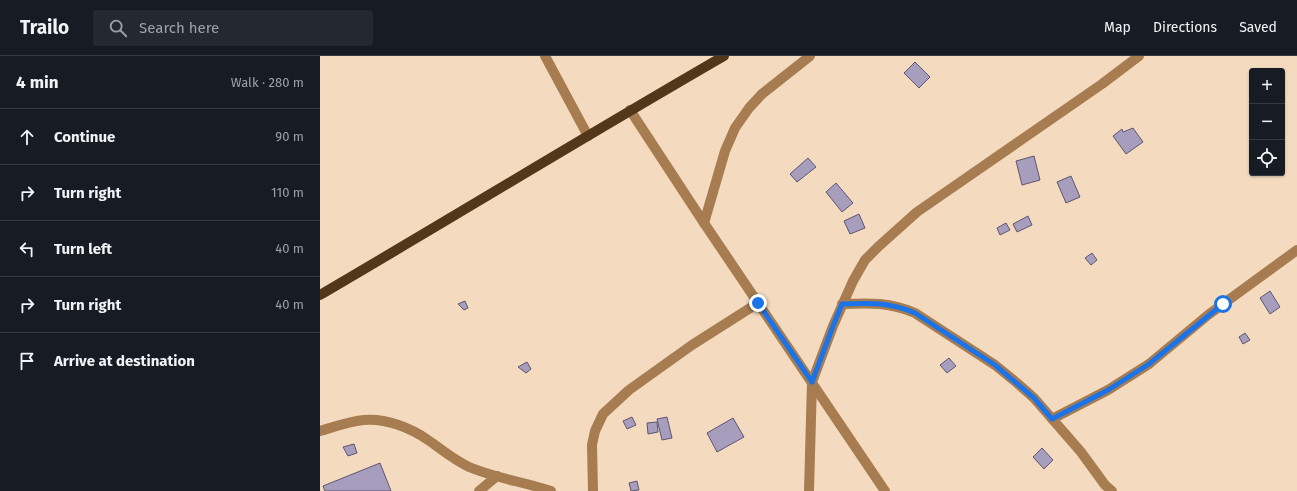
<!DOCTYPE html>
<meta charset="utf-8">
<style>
:root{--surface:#171b24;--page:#242831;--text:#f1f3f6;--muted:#9ea1a6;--line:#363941}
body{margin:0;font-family:"Fira Sans",sans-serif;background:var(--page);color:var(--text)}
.controls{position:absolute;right:12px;top:12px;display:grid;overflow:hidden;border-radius:4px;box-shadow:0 1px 3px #0004}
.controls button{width:36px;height:36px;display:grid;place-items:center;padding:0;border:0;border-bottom:1px solid var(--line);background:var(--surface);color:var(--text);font:20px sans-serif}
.stop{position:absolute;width:12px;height:12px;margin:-9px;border:3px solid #1a73e8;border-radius:50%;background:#fff}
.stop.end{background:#1a73e8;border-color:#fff;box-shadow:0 1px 4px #0008}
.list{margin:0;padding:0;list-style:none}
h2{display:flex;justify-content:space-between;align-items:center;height:52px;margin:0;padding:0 16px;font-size:17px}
h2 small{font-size:13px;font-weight:400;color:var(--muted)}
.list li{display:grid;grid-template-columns:26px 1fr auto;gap:12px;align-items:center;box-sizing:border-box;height:56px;padding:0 16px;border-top:1px solid var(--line)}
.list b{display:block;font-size:15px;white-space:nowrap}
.list em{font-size:13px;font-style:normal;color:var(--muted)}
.icon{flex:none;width:22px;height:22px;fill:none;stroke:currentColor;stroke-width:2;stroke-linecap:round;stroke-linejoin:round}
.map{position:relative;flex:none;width:977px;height:435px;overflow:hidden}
header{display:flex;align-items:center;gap:24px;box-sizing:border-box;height:56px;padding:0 20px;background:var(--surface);border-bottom:1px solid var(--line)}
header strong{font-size:19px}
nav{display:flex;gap:22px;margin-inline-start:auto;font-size:14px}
.search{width:280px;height:36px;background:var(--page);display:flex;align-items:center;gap:10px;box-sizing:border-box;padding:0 14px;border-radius:4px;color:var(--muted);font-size:15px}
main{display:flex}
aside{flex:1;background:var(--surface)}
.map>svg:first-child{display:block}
</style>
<header>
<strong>Trailo</strong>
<div class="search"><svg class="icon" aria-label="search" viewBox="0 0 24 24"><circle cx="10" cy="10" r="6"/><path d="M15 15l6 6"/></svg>Search here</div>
<nav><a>Map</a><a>Directions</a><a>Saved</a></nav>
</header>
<main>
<aside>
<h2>4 min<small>Walk · 280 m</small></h2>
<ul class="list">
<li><svg class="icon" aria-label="ahead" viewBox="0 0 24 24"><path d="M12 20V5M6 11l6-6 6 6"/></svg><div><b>Continue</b></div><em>90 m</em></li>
<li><svg class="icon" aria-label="right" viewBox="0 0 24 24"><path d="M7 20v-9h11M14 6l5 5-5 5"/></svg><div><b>Turn right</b></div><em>110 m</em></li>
<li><svg class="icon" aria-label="left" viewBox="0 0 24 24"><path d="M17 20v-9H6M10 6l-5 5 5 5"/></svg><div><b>Turn left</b></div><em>40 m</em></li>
<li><svg class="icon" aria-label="right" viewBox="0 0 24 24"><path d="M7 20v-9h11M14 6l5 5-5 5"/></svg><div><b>Turn right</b></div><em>40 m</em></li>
<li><svg class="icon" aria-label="arrive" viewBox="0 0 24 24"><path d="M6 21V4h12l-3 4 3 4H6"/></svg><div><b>Arrive at destination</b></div></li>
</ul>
</aside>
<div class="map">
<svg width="977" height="435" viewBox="0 0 977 435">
<rect width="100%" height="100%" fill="#f4dbc0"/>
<g fill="#a79dbc" stroke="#5f5571">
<path d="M595,6L610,21L599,32L584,17Z"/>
<path d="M813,72L823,86L806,98L793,80L802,73L803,76Z"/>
<path d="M714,100L720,124L702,129L696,105Z"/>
<path d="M488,102L496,111L477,126L470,118Z"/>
<path d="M751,120L760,141L746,147L737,126Z"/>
<path d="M516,127L533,147L522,156L506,136Z"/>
<path d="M539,158L545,172L530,178L524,165Z"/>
<path d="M708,160L712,169L697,176L693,168Z"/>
<path d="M686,167L690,174L680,179L677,172Z"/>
<path d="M772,197L777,204L771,209L765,202Z"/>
<path d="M950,235L960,251L950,258L940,242Z"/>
<path d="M145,245L148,252L144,254L138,248Z"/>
<path d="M925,277L930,284L923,288L919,281Z"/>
<path d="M629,302L636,310L627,317L620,309Z"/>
<path d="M207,306L211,313L206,317L198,311Z"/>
<path d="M312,361L316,369L307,373L303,365Z"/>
<path d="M347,361L352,382L342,384L337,363Z"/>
<path d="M413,362L424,381L397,396L387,377Z"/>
<path d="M337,366L338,376L328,378L327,367Z"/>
<path d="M34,388L37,397L28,400L23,391Z"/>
<path d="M722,392L733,404L724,413L713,401Z"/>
<path d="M60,407L71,435H5L3,430Z"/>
<path d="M317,425L319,434L311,435L309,427Z"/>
</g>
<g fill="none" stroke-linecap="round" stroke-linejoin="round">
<g stroke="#a67c50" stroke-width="10">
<path d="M225,0L268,80"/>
<path d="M310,54L384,167L565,435"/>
<path d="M384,167L405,95L415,72L429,52L442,38L490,0"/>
<path d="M522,248C550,247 569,246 595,257L675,309L697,327L714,342L761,396L785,429L792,435"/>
<path d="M732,363L788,334L829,308L888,259L977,194"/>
<path d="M0,375C14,371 30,365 44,364C66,362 91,372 108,384C121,393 134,404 149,411C175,422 204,426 231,435"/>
<path d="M159,435L177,420"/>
<path d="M273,435L272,389L275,375L283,358L309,334L372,289L438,247"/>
<path d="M489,435L492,326L513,270L533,225L545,204L559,190L597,156L782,28L819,0"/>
</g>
<path stroke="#533718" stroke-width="10" d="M0,239C135,160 269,78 404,0"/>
</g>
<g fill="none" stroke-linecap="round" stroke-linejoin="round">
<path stroke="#1a73e8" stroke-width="5" d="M438,247L492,326L513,270L522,248C550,247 569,246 595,257L675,309L714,342L732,363L788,334L829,308L903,248"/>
</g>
</svg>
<div class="controls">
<button>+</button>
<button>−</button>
<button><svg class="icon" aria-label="locate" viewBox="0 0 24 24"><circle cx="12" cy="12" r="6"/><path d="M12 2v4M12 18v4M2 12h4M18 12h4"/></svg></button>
</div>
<div class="stop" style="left:903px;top:248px"></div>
<div class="stop end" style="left:438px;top:247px"></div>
</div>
</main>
